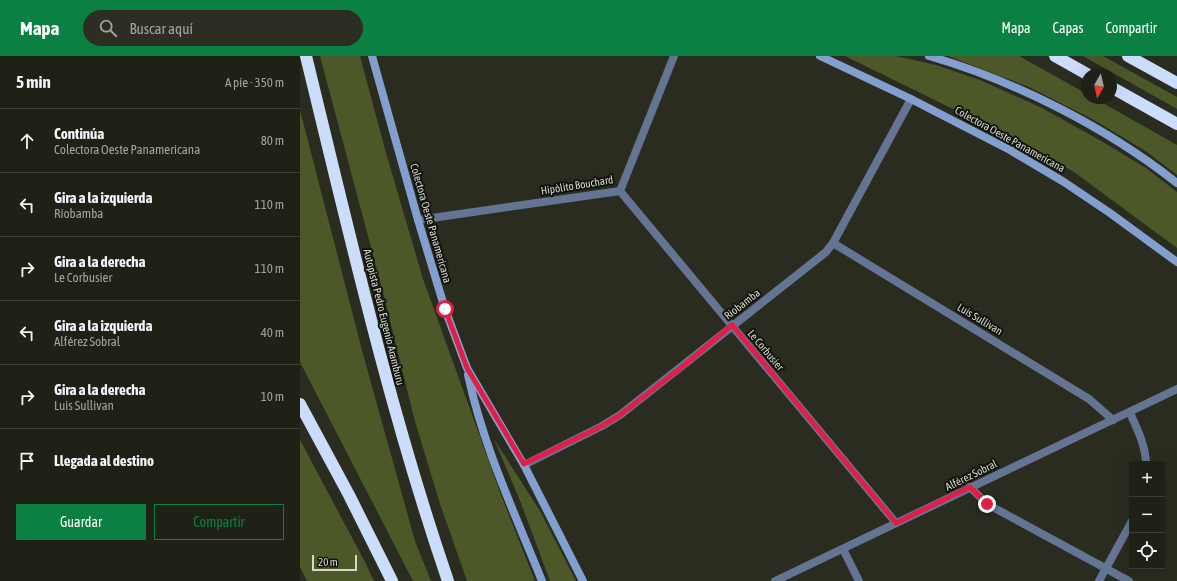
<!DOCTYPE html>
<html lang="es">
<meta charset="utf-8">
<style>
:root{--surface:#1f2117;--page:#2c2e24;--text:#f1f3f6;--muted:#a1a3a1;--line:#3c3e36;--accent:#0b8043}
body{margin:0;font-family:"Asap Condensed",sans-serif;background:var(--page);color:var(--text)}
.controls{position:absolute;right:12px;bottom:12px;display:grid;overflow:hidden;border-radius:0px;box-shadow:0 4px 16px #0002}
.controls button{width:36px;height:36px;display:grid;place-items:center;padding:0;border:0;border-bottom:1px solid var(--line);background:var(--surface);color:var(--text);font:20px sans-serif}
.compass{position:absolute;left:781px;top:12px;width:36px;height:36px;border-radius:50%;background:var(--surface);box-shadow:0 4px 16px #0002;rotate:188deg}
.scale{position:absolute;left:12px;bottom:10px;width:45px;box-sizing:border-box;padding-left:4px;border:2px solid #d5d7ce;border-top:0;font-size:11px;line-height:14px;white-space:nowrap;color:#d5d7ce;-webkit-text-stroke:3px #12140e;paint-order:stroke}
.stop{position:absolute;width:12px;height:12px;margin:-9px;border:3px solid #e11d48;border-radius:50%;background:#fff}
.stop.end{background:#e11d48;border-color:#fff;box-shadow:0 1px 4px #0008}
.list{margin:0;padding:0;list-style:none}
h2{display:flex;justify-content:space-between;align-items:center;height:52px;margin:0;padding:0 16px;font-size:17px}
h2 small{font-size:13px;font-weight:400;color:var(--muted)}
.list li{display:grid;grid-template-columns:26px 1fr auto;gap:12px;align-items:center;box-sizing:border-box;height:64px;padding:0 16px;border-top:1px solid var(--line)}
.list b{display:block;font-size:15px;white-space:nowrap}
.list p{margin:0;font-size:13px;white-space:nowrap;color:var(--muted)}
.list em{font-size:13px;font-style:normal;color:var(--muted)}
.actions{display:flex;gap:8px;padding:12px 16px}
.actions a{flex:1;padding:9px 0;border:1px solid var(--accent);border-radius:0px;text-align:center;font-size:14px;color:var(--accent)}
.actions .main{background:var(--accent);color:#fff}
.icon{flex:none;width:22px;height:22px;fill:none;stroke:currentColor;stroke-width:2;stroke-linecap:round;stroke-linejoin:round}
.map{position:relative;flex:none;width:877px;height:525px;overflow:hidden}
header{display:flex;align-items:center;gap:24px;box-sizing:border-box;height:56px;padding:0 20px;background:var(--accent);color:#fff}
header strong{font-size:19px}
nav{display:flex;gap:22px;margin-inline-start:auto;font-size:14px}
.search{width:280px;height:36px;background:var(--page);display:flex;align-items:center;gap:10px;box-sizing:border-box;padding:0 14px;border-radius:22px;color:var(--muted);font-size:15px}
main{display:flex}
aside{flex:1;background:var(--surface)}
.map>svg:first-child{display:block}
</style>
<header>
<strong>Mapa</strong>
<div class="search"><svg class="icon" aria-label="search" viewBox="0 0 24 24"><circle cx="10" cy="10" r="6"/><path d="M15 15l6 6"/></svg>Buscar aquí</div>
<nav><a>Mapa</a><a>Capas</a><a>Compartir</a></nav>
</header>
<main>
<aside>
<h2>5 min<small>A pie · 350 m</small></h2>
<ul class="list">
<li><svg class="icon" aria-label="ahead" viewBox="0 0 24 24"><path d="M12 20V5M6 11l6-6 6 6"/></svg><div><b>Continúa</b><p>Colectora Oeste Panamericana</p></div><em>80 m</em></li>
<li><svg class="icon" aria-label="left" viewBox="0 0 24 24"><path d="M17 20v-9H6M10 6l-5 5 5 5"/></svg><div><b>Gira a la izquierda</b><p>Riobamba</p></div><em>110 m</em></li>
<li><svg class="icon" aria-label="right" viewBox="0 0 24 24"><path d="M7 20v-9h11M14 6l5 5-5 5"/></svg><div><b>Gira a la derecha</b><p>Le Corbusier</p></div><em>110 m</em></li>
<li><svg class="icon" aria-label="left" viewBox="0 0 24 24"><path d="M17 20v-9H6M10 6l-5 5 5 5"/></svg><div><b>Gira a la izquierda</b><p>Alférez Sobral</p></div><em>40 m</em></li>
<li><svg class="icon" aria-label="right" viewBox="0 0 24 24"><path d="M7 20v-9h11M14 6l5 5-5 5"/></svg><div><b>Gira a la derecha</b><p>Luis Sullivan</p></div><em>10 m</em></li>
<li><svg class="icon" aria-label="arrive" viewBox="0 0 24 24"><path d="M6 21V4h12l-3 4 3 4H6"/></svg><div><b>Llegada al destino</b></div></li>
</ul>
<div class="actions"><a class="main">Guardar</a><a>Compartir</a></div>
</aside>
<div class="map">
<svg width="877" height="525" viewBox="0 0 877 525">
<rect width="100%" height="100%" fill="#292c1f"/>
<g fill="#4d5829">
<path d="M20,0H60L86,97L123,223L201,439L235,525H167L140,448L114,362L84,240Z"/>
<path d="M545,0H596L636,9L680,24L742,52L803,86L846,112L877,136V192L774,116L710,81Z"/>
<path d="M648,0H719L787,38V42H794L877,89V119L847,96L794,64L729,31Z"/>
<path d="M783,0H803L877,41V53Z"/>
<path d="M0,54L63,298L115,485L131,525H113L0,306Z"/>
<path d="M194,383L240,455L276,525H250L221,447Z"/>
<path d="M0,384L65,506L74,525H7L0,511Z"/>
</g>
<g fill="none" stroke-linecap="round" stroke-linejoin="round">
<g stroke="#637593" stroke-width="8">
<path d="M320,135L596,467"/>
<path d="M118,164L320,135L374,0"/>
<path d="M533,187L789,343L813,364"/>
<path d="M830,357C837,372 846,391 846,408"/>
<path d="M224,409L302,370L320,359L526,196L533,187L611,43"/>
<path d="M670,431L687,448L829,525"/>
<path d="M543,493L559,525"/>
<path d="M475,525L877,333"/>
<path d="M799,525L832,465"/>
</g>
<g stroke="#839fcf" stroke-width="8">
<path d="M72,0L118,164L145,253L167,312L224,409L283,525"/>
<path d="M520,0L611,43L710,94L764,126L810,157L877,206"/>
<path d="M629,0C715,25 806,71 877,127"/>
<path d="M168,319C183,390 215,458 242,525"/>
</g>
<g stroke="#cbddfb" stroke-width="12">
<path d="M6,0C49,176 89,353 148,525"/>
<path d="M755,0L787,18"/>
<path d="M828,0L877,27"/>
<path d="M811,31L877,68"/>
<path d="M0,348L49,439L92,525"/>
</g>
</g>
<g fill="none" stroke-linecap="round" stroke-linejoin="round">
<path stroke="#e11d48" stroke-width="5" d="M145,253L167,312L224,408L302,370L320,359L382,311L432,269L596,467L670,431L687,448"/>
</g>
<g text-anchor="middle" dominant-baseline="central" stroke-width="4" stroke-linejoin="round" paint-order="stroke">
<g font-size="11" fill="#d5d7ce" stroke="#12140e">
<text transform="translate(710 83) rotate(29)">Colectora Oeste Panamericana</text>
<text transform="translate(277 129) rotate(-9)">Hipòlito Bouchard</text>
<text transform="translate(131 167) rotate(74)">Colectora Oeste Panamericana</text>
<text transform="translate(442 248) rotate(-38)">Riobamba</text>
<text transform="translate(84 261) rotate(76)">Autopista Pedro Eugenio Aramburu</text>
<text transform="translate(680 263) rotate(31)">Luis Sullivan</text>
<text transform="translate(466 294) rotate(50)">Le Corbusier</text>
<text transform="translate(671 419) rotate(-26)">Alférez Sobral</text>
</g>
</g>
</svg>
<div class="controls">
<button>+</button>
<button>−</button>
<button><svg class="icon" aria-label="locate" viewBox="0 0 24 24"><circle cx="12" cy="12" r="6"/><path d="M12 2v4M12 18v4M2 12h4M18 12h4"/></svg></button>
</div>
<svg class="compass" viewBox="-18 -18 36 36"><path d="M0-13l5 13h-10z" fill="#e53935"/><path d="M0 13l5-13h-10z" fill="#a1a3a1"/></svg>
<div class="scale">20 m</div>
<div class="stop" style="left:145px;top:253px"></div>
<div class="stop end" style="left:687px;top:448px"></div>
</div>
</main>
